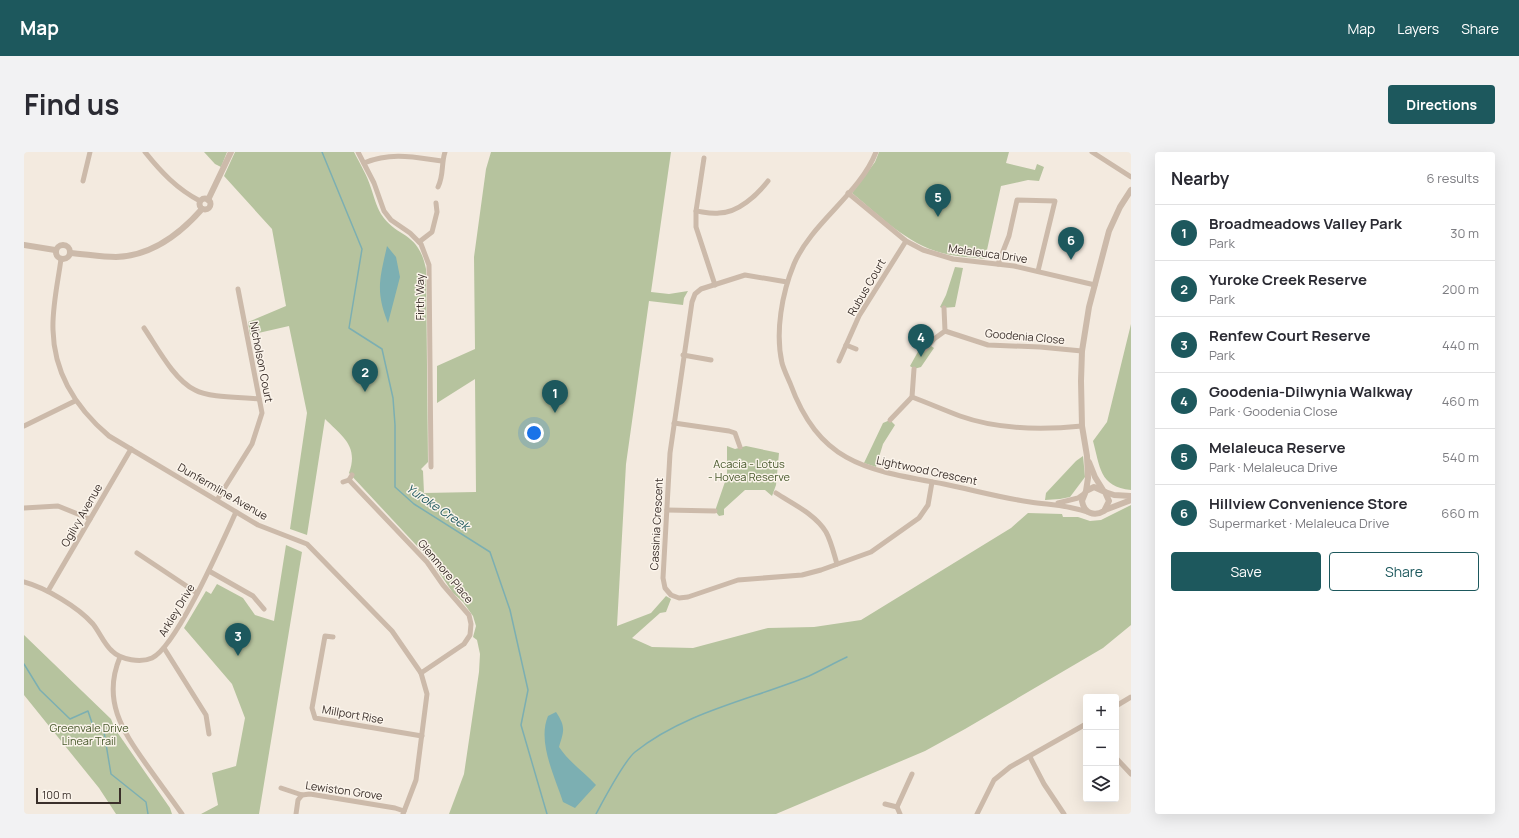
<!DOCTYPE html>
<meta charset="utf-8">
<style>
:root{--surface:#fff;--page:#f2f2f3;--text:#2b2b33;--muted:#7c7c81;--line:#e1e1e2;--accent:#1d585d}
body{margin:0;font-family:Manrope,sans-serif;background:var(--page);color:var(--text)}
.controls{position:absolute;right:12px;bottom:12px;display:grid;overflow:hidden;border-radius:4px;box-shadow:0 4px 16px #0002}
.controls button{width:36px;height:36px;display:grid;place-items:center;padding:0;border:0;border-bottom:1px solid var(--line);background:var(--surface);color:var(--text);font:20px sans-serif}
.scale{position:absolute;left:12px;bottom:10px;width:85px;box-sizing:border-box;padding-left:4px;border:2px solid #3a2f2a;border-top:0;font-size:11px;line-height:14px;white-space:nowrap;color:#3a2f2a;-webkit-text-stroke:3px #fbf4eb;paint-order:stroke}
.you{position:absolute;left:510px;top:281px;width:14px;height:14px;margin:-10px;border:3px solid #fff;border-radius:50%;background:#1a73e8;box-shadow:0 0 0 6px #1a73e833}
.badge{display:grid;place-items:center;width:26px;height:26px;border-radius:50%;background:var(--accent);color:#fff;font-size:13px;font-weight:700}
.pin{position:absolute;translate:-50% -33px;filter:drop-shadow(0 1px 2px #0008)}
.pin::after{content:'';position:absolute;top:21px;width:14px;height:12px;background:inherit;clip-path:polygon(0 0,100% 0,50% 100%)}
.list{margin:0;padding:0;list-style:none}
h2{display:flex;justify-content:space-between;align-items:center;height:52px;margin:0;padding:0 16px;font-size:17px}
h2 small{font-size:13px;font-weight:400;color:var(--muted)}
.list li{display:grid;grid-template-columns:26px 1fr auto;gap:12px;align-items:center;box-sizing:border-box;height:56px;padding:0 16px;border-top:1px solid var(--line)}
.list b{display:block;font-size:15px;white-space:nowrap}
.list p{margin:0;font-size:13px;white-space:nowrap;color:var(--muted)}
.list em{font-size:13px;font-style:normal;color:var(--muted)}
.actions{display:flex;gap:8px;padding:12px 16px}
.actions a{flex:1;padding:9px 0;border:1px solid var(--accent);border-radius:4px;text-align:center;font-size:14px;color:var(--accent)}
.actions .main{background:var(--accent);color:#fff}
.icon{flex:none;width:22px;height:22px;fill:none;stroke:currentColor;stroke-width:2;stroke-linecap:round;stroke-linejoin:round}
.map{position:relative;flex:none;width:1107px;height:662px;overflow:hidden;border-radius:4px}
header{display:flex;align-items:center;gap:24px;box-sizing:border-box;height:56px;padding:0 20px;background:var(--accent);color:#fff}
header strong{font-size:19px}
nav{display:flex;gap:22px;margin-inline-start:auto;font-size:14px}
.intro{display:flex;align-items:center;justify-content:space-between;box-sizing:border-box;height:96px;padding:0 24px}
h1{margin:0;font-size:28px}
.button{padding:10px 18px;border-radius:4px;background:var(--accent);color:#fff;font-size:14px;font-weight:700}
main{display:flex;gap:24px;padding:0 24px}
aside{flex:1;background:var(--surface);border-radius:4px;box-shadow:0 4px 16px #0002}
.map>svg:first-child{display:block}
</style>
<header>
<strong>Map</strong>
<nav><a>Map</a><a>Layers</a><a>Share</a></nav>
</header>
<div class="intro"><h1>Find us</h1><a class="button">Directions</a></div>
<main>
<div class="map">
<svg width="1107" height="662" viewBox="0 0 1107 662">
<rect width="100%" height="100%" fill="#f3eadf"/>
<g fill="#b6c39e">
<path d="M180,0H203L197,15L191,12Z"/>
<path d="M211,0H330C336,12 343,23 347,36C350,45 352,53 357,62C373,87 394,78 402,117L404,310L397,317L399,319L400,341L452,340L451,227L413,251V214L451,197L450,105L462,17L467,0H647L627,140L645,142L664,139L660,146L659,153L625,149L602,312L593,474L627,461L642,444L647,447L642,460L636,461L608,486L628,495L669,496L744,476L790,475L837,468L987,376L1004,361L1038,362L1039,365H1054L1066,369L1077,368L1107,353V473L1079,496L941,577L901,599L752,662H425L440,622L455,520L456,502L453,488L449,485L452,474L449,464L439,450L429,441L408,410L325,321C335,294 318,284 301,267L283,383L266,377L283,261L265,174L226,183L224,170L262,154L248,77L200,24Z"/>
<path d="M855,0H985L982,11L1011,18L1013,12L1020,15L1015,29L1004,28L977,34L961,107C947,105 932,105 918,101C883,92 855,63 828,41L851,10Z"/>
<path d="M931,115L939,116L931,155L918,156L916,155L922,143Z"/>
<path d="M1107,172V338C1075,335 1076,314 1069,289L1083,270Z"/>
<path d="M907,194L910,196L897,215L890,217L886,214L896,196L901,197Z"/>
<path d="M866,268L871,273L859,292L852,315L840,311L859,271Z"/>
<path d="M703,294L711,297L722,294L755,301L752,333L748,344L741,338H721L700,357V363L695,364L691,359L703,324Z"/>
<path d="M1059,304L1061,325L1046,345L1036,347L1021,348L1022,341L1052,309Z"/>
<path d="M262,393L278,400L235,662H177L194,653L188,621L212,614L221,566L208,532L160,476L182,439L187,442L193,432L219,446L231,463L250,469Z"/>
<path d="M0,483L87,567L91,577L146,656L148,662H92L75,636L0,543Z"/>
</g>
<g fill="#7cafb2">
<path d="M363,94L372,105L376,125L364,171C351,139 356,126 363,94Z"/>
<path d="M532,560C542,575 540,579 535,595C545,610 560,620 572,633L551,656L539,650C531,625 513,590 524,564Z"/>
</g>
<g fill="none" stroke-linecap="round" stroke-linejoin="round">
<g stroke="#7cafb2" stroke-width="1.5">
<path d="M298,0L338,97L325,176L358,197L369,246L371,273V335L390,352L466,400L486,458L504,538L497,573L523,662"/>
<path d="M0,512L16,538L46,567L64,559L68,571L80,580L87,622L122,650L124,662"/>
<path d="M572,662C579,649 600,609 611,600C661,560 726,548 785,524C798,518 810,511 823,505"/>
</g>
<g stroke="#ccbaaa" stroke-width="5">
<path d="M121,0C137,20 153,37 176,49"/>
<path d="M334,0L350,31L360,59L367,68L386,81L397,92L405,113L407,315"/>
<path d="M852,0C835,43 788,70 770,112C758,141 751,180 758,211C760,218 763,224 766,231C796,313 844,318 920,332C949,338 978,346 1006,350C1026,353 1044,353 1063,360"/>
<path d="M1068,0L1107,25"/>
<path d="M680,6L672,59V75L691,133"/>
<path d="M340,11C367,0 389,5 418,9"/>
<path d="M59,29L66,0"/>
<path d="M414,35C420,23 417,12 421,0"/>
<path d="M824,41L882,89L899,98L929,107L990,114L1071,133"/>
<path d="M672,59C680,60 687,62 695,61C714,61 733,43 744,29"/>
<path d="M395,90L408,80L413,60L412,51"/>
<path d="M37,107C34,130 28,155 29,178C30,222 52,256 85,284L234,373L283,392L368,479L397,521L403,542L392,628L379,662"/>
<path d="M974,112L985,84L993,48L1031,49L1014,119"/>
<path d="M763,130L721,123L677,137L671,142L668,150L646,301L639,426L641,436L647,443L655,446L664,445L714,428L778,423L797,418L847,400L895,366L904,353L908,330"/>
<path d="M120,176C133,195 150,228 171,238C186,246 217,245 235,247"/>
<path d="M921,179L964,193L1016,195L1058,199"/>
<path d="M822,193L832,197"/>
<path d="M901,197L910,187L921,179L920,156"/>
<path d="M659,203L687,208"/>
<path d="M815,209L835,164L882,89"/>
<path d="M888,245C904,251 920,258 936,264C975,278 1018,278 1058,274"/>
<path d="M866,268L888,245L890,217"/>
<path d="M650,271L705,279L711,281L716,295"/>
<path d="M0,274L51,249"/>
<path d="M325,328L403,410L419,433L445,463L447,472L446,483L440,492L397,521"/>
<path d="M319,330L325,328L328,323"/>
<path d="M752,341C769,352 791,362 802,380C807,389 810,402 813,412"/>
<path d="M193,348L228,292L238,261L214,137"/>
<path d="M1034,351L1054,346L1061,341"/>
<path d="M0,356L34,354L66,367"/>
<path d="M643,358L691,359"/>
<path d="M113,401L173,441"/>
<path d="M185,419L229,444L240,457"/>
<path d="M0,430C22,436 54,455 69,472C76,481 80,492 88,499C97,508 117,511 128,506C153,494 199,388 212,360"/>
<path d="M24,439L107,297"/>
<path d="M309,485L301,484L288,556L291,566L398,584"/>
<path d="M140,496L182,563L185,582"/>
<path d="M96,505C78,548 98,578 122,612C134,629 146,645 158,662"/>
<path d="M1092,554L1107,545"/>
<path d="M1006,605L1020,632L1040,662"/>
<path d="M1092,606L1107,622"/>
<path d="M257,636L278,643L286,642L371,656L380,659"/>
<path d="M861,652L873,655L888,622"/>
<path d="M873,655L876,662"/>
<path d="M272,662L274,648L278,643"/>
<path d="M953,662L970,628L986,615L1062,572"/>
</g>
<g stroke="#ccbaaa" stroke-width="6">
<circle cx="181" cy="52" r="5.5"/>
<path d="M184,48L207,0"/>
<circle cx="39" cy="100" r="7"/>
<path d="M0,93L31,98"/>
<path d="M46,101C61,102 77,105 92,105C127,104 156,82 178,57"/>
<path d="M1065,310L1071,325L1079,338"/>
<path d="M1062,339L1070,335L1081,340L1085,349L1080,359C1070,365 1060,361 1058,349L1062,339L1064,326L1063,304L1058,274L1057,229L1058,199L1065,155L1085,79L1096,55L1107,38"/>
<path d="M1081,340L1090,343L1107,344"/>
<path d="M1081,358L1107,348"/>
</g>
</g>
<g text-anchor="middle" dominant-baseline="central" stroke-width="3" stroke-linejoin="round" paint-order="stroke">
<g font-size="11" fill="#3a2f2a" stroke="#fbf4eb">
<text transform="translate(964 101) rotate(8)">Melaleuca Drive</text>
<text transform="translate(842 135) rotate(-60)">Rubus Court</text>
<text transform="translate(395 145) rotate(-90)">Firth Way</text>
<text transform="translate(1001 184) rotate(5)">Goodenia Close</text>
<text transform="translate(238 210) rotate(79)">Nicholson Court</text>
<text transform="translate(903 318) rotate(12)">Lightwood Crescent</text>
<text transform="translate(199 339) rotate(30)">Dunfermline Avenue</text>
<text transform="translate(57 363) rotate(-60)">Ogilvy Avenue</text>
<text transform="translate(632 372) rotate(-87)">Cassinia Crescent</text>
<text transform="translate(422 419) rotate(50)">Glenmore Place</text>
<text transform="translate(152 458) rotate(-59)">Arkley Drive</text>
<text transform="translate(329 562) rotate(10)">Millport Rise</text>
<text transform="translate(320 638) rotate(8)">Lewiston Grove</text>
</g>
<g font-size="11" fill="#48592c" stroke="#fbf4eb">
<text x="725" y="311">Acacia - Lotus<tspan x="725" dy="13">- Hovea Reserve</tspan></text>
<text x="65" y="575">Greenvale Drive<tspan x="65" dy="13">Linear Trail</tspan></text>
</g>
<g font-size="12" font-style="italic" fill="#1d585d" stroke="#fbf4eb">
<text transform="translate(414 355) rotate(34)">Yuroke Creek</text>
</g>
</g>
</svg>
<div class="controls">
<button>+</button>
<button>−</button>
<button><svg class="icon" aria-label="layers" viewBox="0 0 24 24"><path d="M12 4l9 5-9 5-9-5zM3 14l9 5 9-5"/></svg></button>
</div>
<div class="scale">100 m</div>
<div class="you"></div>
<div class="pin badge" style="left:531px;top:261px">1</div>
<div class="pin badge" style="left:341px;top:240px">2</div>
<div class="pin badge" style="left:214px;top:504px">3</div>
<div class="pin badge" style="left:897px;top:205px">4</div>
<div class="pin badge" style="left:914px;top:65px">5</div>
<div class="pin badge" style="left:1047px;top:108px">6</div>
</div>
<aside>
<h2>Nearby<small>6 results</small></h2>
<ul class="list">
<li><span class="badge">1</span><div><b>Broadmeadows Valley Park</b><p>Park</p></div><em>30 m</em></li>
<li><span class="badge">2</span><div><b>Yuroke Creek Reserve</b><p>Park</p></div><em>200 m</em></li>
<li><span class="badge">3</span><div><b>Renfew Court Reserve</b><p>Park</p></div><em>440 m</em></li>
<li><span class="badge">4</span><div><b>Goodenia-Dilwynia Walkway</b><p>Park · Goodenia Close</p></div><em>460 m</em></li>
<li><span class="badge">5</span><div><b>Melaleuca Reserve</b><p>Park · Melaleuca Drive</p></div><em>540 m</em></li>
<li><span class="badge">6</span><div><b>Hillview Convenience Store</b><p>Supermarket · Melaleuca Drive</p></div><em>660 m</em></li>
</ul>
<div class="actions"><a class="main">Save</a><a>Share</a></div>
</aside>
</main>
